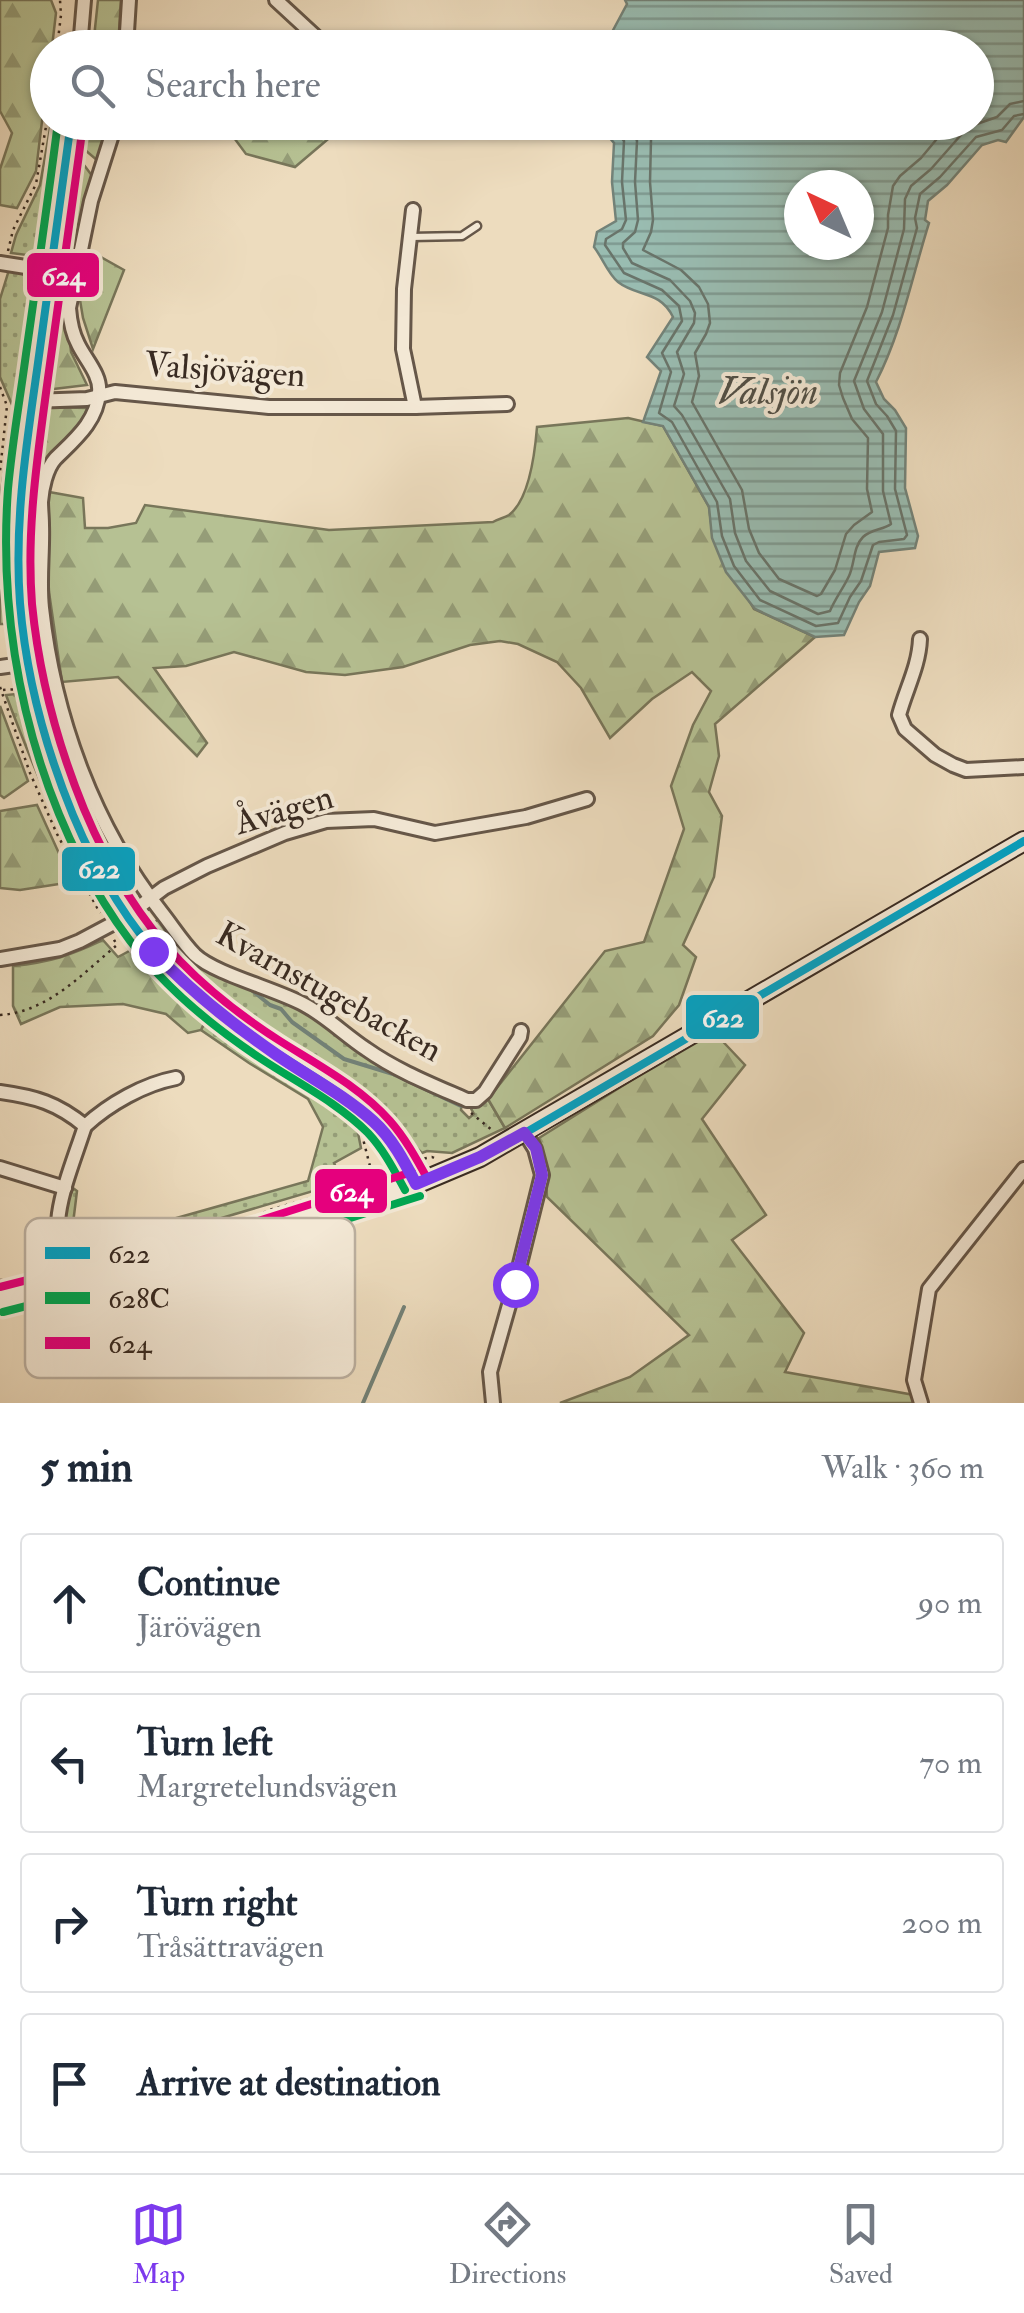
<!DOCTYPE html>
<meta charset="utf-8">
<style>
:root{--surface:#fff;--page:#f6f6f7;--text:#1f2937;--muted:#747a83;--line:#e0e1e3;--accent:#7c3aed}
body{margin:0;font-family:"IM FELL Double Pica",serif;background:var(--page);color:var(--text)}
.compass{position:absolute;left:784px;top:170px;width:90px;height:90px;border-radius:50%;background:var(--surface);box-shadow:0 2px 8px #0004;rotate:316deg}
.stop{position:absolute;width:30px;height:30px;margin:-22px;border:8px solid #7c3aed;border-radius:50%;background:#fff}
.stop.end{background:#7c3aed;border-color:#fff;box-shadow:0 2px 10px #0008}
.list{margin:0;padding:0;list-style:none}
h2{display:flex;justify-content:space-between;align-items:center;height:130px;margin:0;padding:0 40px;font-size:42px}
h2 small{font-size:32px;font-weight:400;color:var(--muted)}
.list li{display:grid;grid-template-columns:65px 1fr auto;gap:30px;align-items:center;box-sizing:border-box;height:140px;margin:0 20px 20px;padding:0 20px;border:2px solid var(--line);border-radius:10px}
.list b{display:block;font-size:38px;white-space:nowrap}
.list p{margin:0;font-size:32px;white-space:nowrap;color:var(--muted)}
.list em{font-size:32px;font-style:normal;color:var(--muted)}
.icon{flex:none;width:55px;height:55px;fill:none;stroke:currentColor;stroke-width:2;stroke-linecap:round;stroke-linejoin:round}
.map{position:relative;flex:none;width:1024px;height:1403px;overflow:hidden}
.search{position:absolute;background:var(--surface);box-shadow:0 2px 8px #0004;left:30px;right:30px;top:30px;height:110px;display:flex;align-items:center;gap:25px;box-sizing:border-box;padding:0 35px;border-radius:55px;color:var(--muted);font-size:38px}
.sheet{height:770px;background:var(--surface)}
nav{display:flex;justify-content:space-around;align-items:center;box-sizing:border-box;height:140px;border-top:2px solid var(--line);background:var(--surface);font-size:28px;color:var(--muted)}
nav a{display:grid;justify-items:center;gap:5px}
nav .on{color:var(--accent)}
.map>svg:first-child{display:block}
</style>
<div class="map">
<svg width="1024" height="1403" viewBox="0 0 1024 1403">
<defs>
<pattern id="grass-dots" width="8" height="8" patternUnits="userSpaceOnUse" patternTransform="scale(2.5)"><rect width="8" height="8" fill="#b6c193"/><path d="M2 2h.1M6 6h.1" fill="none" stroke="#959d78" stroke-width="1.8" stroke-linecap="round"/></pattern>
<pattern id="forest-firs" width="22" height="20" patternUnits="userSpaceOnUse" patternTransform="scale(2.5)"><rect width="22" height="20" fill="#b6c193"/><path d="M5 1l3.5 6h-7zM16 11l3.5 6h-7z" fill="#959d78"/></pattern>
<pattern id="water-rules" width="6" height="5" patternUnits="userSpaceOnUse" patternTransform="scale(2.5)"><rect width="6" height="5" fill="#99bcb1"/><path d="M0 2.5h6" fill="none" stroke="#7e9990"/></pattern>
</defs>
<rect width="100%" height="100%" fill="#eddcbe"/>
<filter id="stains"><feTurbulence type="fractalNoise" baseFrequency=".002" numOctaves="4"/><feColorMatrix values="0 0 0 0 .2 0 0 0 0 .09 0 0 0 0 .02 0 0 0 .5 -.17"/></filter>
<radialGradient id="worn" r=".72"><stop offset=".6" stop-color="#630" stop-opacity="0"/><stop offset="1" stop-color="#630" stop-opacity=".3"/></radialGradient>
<g fill="url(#grass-dots)" stroke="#78765a" stroke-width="2.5">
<path d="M51,123H61L44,247L35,256L11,253L16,235L40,185Z"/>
<path d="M9,270C24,273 33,277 40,293L16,458L7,546L10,624H0V499L13,407L0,377V299Z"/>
<path d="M32,455L47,461L36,557L35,548C20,529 30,479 32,455Z"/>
<path d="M35,564L38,565L56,707L139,890L140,897L130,902C97,842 66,782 47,716C39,689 37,659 32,631L36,630Z"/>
<path d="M16,694L22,720L32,726L41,760L58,804L88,867L99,878L116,907V911L107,917C66,846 35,772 6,695Z"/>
<path d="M160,918L191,956L265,989L462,1101L461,1110L469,1118L474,1114L469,1105L488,1099L505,1128L452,1153L427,1151L422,1153L366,1100L285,1047L204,987L169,954L148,927Z"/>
<path d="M207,1018L346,1114L357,1128L361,1148L334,1163L342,1180L367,1172L364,1176L69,1263C51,1239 64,1214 73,1188L77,1191L70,1248L308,1181L323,1127L308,1099L249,1063L201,1030Z"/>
</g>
<g fill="url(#forest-firs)" stroke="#78765a" stroke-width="2.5">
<path d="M0,0H51L56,13L52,47L48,48L47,80L36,171L17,208L0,205V169L12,133L0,111Z"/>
<path d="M98,0H121L118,47H93Z"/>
<path d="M81,123H108L98,161L78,144Z"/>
<path d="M223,123H347L295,167L246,154Z"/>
<path d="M78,157L93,177L66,308L71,352L87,385L45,390Z"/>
<path d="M90,251L124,270L93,349L83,318L80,300Z"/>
<path d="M41,407L88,408L77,429L47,461L32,455Z"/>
<path d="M628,418L663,426L709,507L713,538L754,609L815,637L715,724L719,756L709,792L722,816L714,877L683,945L696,957L679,1005L653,1036L505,1128L488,1099L605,951L644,942L684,829L671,786L693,725L711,691L692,672L652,699L610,738L581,688L557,662L518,644L500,641L470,645L403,667L345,675L306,672L234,652L186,666L154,668L207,743L197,756L118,677L62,682L49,592L45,508L49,492L83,498L85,528H108L136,523L145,505L329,530L493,522C498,519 504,518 509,515C530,499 535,452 537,427Z"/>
<path d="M0,706L28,781L4,798L0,795Z"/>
<path d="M37,805L72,882L20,890L0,888V811Z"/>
<path d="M103,940L118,957L133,949L161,981L206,1019L201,1030L188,1033L166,1014L123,1004L60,1007L21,1024L13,1006V966C50,962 70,956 103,940Z"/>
<path d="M712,1030L745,1065L702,1119L766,1215L732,1240L804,1333L785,1372L914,1395L921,1403H560L630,1377L689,1335L547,1197L545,1161L539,1138Z"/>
</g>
<path fill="url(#water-rules)" stroke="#738278" stroke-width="2.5" fill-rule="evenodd" d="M625,0H1024V117L1006,142L998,140L982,145L947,185L928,201L925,220L929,223C912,277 902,331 876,382L884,399L895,410L906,428L905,488L918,536L915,548L879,552L870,586L859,602L844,635L815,637L755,609L726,572L712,538L709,507L663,426L643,422L661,371L647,357L673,317C660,290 637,297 618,282C608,274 602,257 594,247L597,232L616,221L612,182L614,143L597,123L976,122V48L596,47L611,34L627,4ZM799,185H859V245H799Z"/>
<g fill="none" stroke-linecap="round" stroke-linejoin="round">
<g stroke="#69746a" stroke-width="2.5">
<path d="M610,122L624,141L622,182L626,220L622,229L606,239L605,245L624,273L662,290L679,306L682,321L662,353L671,372L659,413L672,422L717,502L722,536L734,566L760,600L816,626L838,623L850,597L861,581L873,545L879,542L904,539L907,535L895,489L896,431L887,416L876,404L867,381L893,315L917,228L915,218L920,194L940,177L976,137L1002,130L1014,116L1024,114"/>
<path d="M627,122L634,132L637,141L635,182L638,220L635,232L623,243V248L632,263L670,280L690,301L695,313L694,323L677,352L684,374L674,406L682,415L730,499L735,533L746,561L770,591L818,614L830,611C835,599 844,587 849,576C855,563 853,547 863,537C871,529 883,530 891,524L883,491V434L864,409L854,381L882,312L904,229L905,199L911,186L931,169L968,127L997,117L1010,104L1024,101"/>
<path d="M646,122L651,140L650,182L653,220L651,232L643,250L681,270L699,287L708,304L710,323L706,334L695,353L699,376L692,402L742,490L749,529L759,553L779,579L817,596L821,594L835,570L846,534L854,525L872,512L867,489L868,438L852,419L843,398L839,385L840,373L867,307L888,228V215L893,186L900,176L921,158L951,122"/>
</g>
<g stroke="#738278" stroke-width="4">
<path d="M249,988L270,1005L281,1009L292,1022L344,1059L393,1074L461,1106"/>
<path d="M363,1403L404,1307"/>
</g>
<g stroke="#665749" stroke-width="11">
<path id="lane" d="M411,237L462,236L477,226"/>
</g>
<g stroke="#665749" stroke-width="18">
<g id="street">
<path d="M276,0L328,48"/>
<path d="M80,48L84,0"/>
<path d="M126,48L129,0"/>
<path d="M71,122L20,492C19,530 17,568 20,606C29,721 78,860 152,949C176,978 206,1004 236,1026C280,1059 333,1084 373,1121C392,1139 404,1162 416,1184"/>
<path d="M116,122L91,201L69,308C70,321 72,333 78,344C85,359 101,375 99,392C97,422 74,440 55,459C46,469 42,489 41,502C41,509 42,517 42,525C43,552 39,580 42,608C54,717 94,827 162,913C173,927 183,943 195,955C215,974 276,989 305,1005C327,1017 345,1035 366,1049C397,1071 433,1085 467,1100H476L485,1092L520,1037L521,1031"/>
<path d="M417,122V123"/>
<path d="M413,210L404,289L403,349L415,407"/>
<path d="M0,263L51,271"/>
<path d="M32,401L87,399L115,392L269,407H415L507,404"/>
<path d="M920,639C919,666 906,689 899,715L905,729L935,755L953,765L966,770L1024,767"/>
<path d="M0,667L28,663"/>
<path d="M0,959L60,949L80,941L127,916L164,888L207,866L285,833L326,821L374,819L435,833L526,817L587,799"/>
<path d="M0,1092C36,1097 57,1103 85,1126C66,1184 46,1222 65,1283"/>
<path d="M85,1126C109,1104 144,1084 176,1078"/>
<path d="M0,1168L65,1188"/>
<path d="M493,1403L490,1372L515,1284L542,1175L535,1149L525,1133"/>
<path d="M921,1403L914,1380L929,1289L1024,1169"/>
</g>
</g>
<g stroke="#392b22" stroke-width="22">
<path id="secondary" d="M0,1300L356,1206L416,1184L480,1157L1024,841"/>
</g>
<g stroke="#392b22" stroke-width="2.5" stroke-dasharray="2.5 5" stroke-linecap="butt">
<path d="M57,48L61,15L60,0"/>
<path d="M8,251L13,230L36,184L48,115"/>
<path d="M0,387L7,406L0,471"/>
<path d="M0,687L30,773L57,834L100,913"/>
<path d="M3,690L20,689"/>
<path d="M0,1015C48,1012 82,974 117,945L113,938"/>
<path d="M471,1113L492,1130"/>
<path d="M360,1127L373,1178"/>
<path d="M417,1160L432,1157L438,1160"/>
<path d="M257,1216L269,1210L350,1187L396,1168"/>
<path d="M0,1280H17"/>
</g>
<use href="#lane" stroke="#f3e8d5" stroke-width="6"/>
<use href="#street" stroke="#f3e8d5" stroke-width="12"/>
<use href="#secondary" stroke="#f3e8d5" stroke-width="18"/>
<g stroke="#f3e8d5" stroke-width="15">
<g id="bus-1">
<path d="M71,122C60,205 48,287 37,370C26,447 14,524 20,603C26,676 45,747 73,815C96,870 127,924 169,968C200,1001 237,1028 275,1052C310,1075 350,1096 379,1127C394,1144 405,1164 416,1184"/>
<path d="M416,1184L480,1157L525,1133L1024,841"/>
</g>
</g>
<g stroke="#f3e8d5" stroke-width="15">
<g id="bus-2">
<path d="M58,122C48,200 37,277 26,354C20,399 12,444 8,489C0,599 17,712 59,814C83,872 115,928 158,974C189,1007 225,1035 263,1060C298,1083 338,1103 368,1133C384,1150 394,1170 405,1190"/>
<path d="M3,1312L265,1245L420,1196"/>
</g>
</g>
<g stroke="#f3e8d5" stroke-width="15">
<g id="bus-3">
<path d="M83,124C72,209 60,294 48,378C38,453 26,528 32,604C39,675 57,743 84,809C107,864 138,918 180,961C210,992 244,1018 280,1041C318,1065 360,1087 390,1121C405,1138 416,1158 427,1178"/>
<path d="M0,1287L258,1221L412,1172"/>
</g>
</g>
<use href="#bus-1" stroke="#03a3c5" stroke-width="8"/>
<use href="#bus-2" stroke="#00a651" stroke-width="8"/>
<use href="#bus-3" stroke="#e5007d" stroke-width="8"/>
</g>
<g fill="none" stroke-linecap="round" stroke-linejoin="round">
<path stroke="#7c3aed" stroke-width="12" d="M153,951C190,991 232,1024 277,1055C309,1077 344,1095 373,1121C392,1138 404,1161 416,1184L480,1157L524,1133L536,1148L542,1175L515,1284"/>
</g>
<g text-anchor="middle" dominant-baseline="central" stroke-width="8" stroke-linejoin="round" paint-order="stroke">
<g font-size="35" fill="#392b22" stroke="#f3e8d5">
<text transform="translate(225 370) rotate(4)">Valsjövägen</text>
<text transform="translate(284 810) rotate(-16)">Åvägen</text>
<text transform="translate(329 992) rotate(29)">Kvarnstugebacken</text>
</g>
<g font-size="38" font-style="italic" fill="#514f46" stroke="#f3e8d5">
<text x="768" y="392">Valsjön</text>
</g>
</g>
<rect x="25" y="1218" width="330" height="160" rx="15" fill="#f3e8d5" stroke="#bbaf9f" stroke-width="2.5"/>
<rect x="45" y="1247" width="45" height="12" fill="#03a3c5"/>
<rect x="45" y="1292" width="45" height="12" fill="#00a651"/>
<rect x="45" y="1337" width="45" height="12" fill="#e5007d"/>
<g font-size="28" fill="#392b22">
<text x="108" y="1263">622</text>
<text x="108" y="1308">628C</text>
<text x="108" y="1353">624</text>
</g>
<g stroke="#f3e8d5" stroke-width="4">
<rect x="25" y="251" width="76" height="48" rx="10" fill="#e5007d"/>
<rect x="60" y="845" width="77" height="48" rx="10" fill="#03a3c5"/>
<rect x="684" y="993" width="77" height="48" rx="10" fill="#03a3c5"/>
<rect x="313" y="1167" width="76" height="48" rx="10" fill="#e5007d"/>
</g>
<g font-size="28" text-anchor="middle" font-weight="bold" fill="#fff">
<text x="63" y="285">624</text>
<text x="99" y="878">622</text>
<text x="723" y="1027">622</text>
<text x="351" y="1201">624</text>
</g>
<rect width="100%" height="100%" filter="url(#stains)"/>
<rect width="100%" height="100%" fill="url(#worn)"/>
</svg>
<svg class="compass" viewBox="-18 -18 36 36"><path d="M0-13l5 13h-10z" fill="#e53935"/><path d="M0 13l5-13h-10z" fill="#747a83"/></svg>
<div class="stop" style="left:515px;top:1284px"></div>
<div class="stop end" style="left:153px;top:951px"></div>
<div class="search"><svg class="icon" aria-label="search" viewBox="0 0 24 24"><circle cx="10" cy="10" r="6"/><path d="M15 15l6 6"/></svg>Search here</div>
</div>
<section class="sheet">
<h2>5 min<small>Walk · 360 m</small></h2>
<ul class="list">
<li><svg class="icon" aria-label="ahead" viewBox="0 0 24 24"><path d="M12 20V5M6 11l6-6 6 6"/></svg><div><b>Continue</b><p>Järövägen</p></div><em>90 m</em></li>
<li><svg class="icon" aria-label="left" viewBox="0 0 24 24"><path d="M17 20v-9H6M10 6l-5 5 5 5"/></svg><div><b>Turn left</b><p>Margretelundsvägen</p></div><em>70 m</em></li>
<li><svg class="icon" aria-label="right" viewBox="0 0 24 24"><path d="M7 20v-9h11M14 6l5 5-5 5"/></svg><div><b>Turn right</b><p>Tråsättravägen</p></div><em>200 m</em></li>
<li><svg class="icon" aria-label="arrive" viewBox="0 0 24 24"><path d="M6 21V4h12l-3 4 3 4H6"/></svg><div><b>Arrive at destination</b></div></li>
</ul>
</section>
<nav>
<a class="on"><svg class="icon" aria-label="map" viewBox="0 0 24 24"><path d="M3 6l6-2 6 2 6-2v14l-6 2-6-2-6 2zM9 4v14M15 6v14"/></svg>Map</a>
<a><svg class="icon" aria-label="directions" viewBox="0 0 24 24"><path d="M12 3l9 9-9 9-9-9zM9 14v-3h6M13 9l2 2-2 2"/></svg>Directions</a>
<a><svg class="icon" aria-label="saved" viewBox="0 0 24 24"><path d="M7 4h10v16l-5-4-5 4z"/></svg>Saved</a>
</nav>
